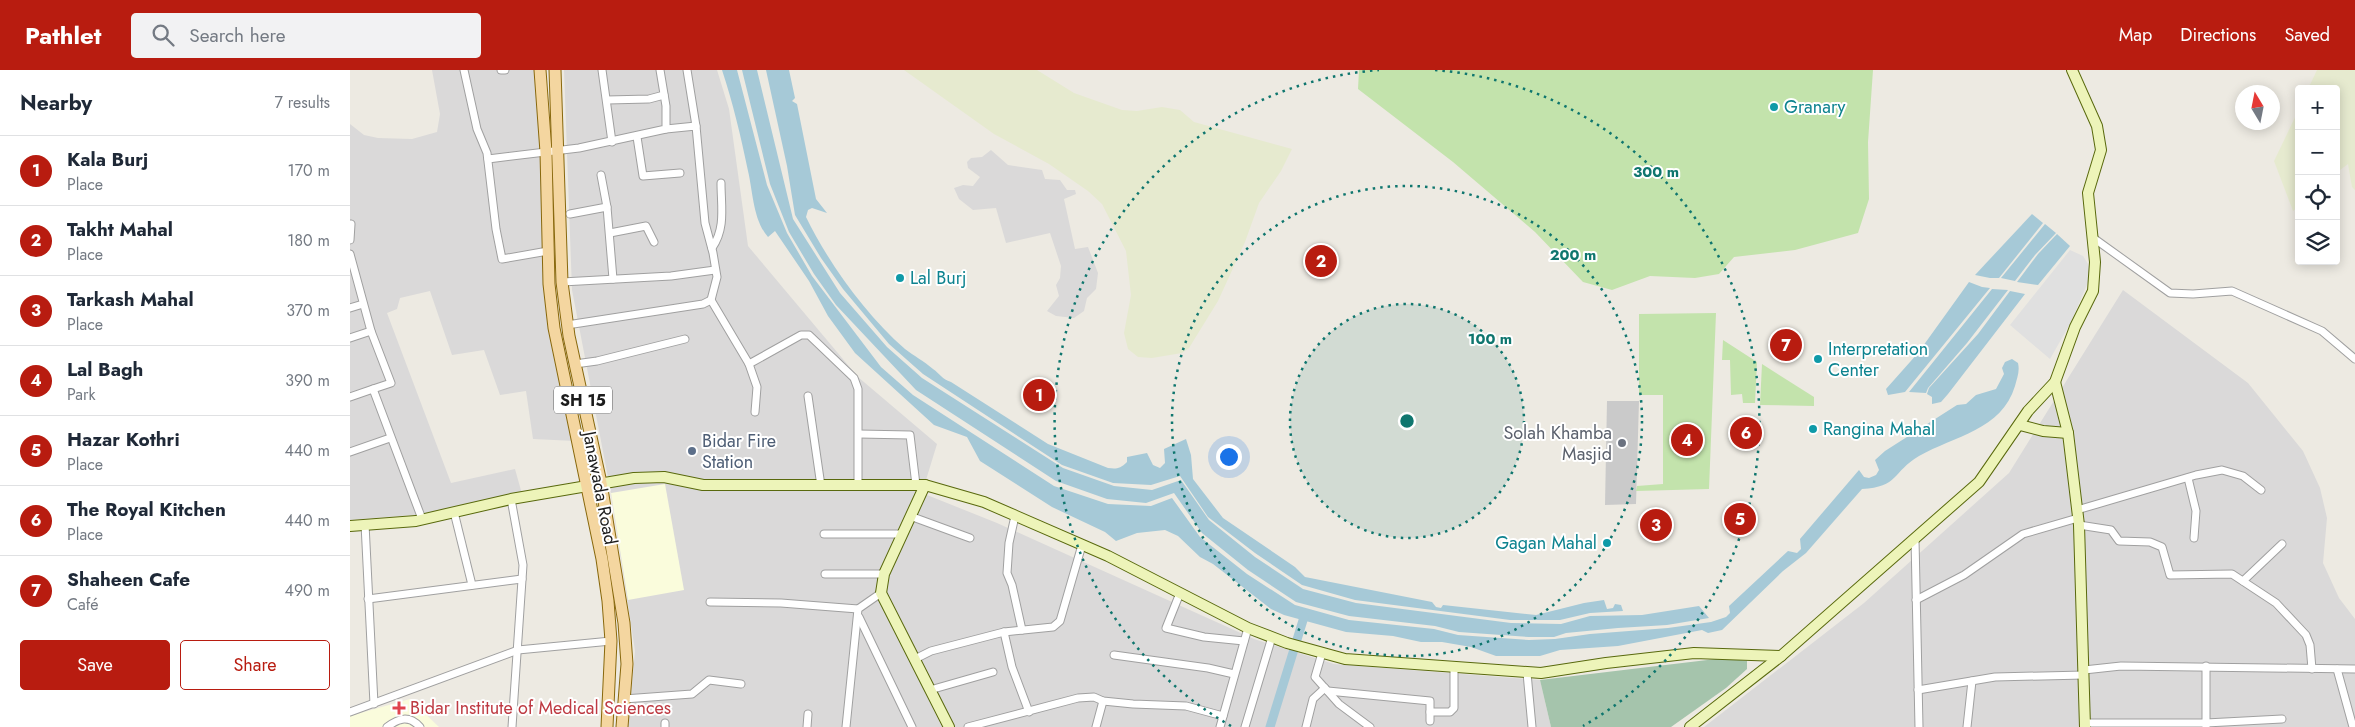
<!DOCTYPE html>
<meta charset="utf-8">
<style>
:root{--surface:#fff;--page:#f2f2f3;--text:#1f2937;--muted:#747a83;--line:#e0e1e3;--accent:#b81c10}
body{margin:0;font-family:Jost,sans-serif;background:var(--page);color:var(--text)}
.controls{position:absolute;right:15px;top:15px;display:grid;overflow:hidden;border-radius:5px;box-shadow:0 2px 12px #0003}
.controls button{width:45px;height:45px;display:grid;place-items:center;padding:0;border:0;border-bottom:1px solid var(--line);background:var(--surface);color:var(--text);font:25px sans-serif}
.compass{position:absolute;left:1885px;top:15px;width:45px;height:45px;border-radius:50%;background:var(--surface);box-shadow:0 2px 12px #0003;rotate:350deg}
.you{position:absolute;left:878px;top:386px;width:18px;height:18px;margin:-12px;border:4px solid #fff;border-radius:50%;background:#1a73e8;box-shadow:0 0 0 8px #1a73e833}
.badge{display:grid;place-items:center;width:32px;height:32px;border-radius:50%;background:var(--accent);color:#fff;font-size:16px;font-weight:700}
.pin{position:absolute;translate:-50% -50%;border:2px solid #fff;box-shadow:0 1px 5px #0006}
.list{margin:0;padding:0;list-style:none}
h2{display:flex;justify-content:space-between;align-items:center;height:65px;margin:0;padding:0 20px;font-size:21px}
h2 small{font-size:16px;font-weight:400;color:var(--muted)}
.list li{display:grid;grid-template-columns:32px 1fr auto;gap:15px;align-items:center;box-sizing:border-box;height:70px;padding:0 20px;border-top:1px solid var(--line)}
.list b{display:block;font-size:19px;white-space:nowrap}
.list p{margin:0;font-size:16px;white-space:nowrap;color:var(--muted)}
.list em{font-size:16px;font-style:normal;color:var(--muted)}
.actions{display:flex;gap:10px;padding:15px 20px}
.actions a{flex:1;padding:11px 0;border:1px solid var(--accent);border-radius:5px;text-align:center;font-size:18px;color:var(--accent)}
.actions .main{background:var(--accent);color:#fff}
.icon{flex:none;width:28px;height:28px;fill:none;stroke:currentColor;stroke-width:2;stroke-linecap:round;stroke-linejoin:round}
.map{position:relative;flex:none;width:2005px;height:657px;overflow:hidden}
header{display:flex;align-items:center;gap:30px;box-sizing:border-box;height:70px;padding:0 25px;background:var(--accent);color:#fff}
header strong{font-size:24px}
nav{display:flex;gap:28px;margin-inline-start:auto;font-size:18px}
.search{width:350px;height:45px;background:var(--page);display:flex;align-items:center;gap:12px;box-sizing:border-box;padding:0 18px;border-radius:5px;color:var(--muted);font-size:19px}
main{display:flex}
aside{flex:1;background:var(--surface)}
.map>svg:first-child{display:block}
</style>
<header>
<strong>Pathlet</strong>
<div class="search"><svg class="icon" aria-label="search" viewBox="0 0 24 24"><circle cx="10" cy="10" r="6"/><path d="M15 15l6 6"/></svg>Search here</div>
<nav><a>Map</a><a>Directions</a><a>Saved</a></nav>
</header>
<main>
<aside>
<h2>Nearby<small>7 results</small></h2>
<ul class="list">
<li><span class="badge">1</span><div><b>Kala Burj</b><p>Place</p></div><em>170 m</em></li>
<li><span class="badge">2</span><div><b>Takht Mahal</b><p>Place</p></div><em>180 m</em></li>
<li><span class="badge">3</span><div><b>Tarkash Mahal</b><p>Place</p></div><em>370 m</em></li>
<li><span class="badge">4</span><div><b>Lal Bagh</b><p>Park</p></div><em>390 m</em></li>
<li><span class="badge">5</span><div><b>Hazar Kothri</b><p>Place</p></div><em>440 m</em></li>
<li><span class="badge">6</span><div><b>The Royal Kitchen</b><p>Place</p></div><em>440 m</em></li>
<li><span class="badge">7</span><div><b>Shaheen Cafe</b><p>Café</p></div><em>490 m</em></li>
</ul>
<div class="actions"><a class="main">Save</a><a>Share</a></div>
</aside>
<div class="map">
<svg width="2005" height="657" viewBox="0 0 2005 657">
<rect width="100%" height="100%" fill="#edeae2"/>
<g fill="#dad9d9">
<path d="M82,0H191L202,232L225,371L183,369L176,321L150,325L134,280L102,285L80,221L50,228L47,239L37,243L101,413L165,399L172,424L76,444L0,450V54L14,65L28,68L62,69L87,62L90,44Z"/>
<path d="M214,0H367L379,39L398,176L508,307L587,374L572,423L647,453L904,569L984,594L1190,610L1201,657H278L285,581L261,423L222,220Z"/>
<path d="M641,80L658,95L692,100L695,109L710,110L717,120H725L726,124L714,129L725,179L738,177L748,203L746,219L737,228L734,241L724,248L706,246L697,241L709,226L706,215L710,208L711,196L700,163L656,173L646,138L623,140L609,129L604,118L613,115L623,116L630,107L618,98L617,92L621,88L632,87Z"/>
<path d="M1773,220L1898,313L1953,381L1970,418L1977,448L1973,493L1989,528L2005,549V657H1354L1514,533L1659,403Z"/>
</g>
<g fill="#fafcdc">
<path d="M315,414L334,520L278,530L261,423Z"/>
<path d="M60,629L89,657H0V646Z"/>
</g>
<path fill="#cacaca" d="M1257,331H1289L1286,434L1255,435Z"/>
<g fill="#e6eacf">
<path d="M554,0H687L724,23L772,40L787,41L812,37L830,40L844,52L942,79L931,101L909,133L895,172L868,231L839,278L832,283L802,288L788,287L778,279L774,263L781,225L776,181L752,134L738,121L699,94L644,64Z"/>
<path d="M1967,0H2005V120L2002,117L1998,94L1986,103V19H1958Z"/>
<path d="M1949,39V136L1943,141L1924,91Z"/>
</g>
<g fill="#c3e3ac">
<path d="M1009,0H1523L1518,72L1519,129L1508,163L1445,180L1384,187L1369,204L1345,208L1300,206L1262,220L1233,212L1185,162L1103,92L1008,19Z"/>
<path d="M1366,243L1359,419L1286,421L1287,416L1313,414V325H1289V244Z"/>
<path d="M1373,270L1407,292L1405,333H1393L1392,324L1381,325L1380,290H1372Z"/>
<path d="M1412,294L1464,327V336L1410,335Z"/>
</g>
<path fill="#a5c4ac" d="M1374,588L1397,591V599L1376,618L1321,657H1201L1190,610Z"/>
<path fill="#e0e0e0" d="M1720,180L1733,186L1738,194L1741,205L1721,252L1700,289L1660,255Z"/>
<g fill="#a6c9d7">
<path d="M372,0H387L417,115L437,163L462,206L531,297L563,325L704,416L758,434L801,436L822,428L850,467L897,504L945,535L999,550L1084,559L1108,565L1179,570L1205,569L1240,564L1318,558L1361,552L1376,547L1380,543L1379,536L1438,481L1447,483L1451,479L1450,469L1509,400L1514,407L1519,408L1526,405L1529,400L1525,390L1535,381L1607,335L1616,334L1626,325L1646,319L1654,304L1652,298L1655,292L1662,289L1668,293C1670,302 1667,308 1665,316C1652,360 1604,366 1569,386C1542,402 1549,417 1512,419L1456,483L1433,501L1372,560L1358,563L1352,560L1268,576L1210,580L1190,586H1146L1121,577L1092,572H1071L1043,566L996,562L934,545L921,539L863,494L850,487L828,466L815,460L787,463L766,471L755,462L702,437L630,391L617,367L584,355L505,283L478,246L459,211L425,161L418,167C403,150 403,122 398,101C391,67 383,33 372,0Z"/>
<path d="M392,0H407L443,149L490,223L537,277L572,308L713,398L764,416L802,420L831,410L859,450L905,487L953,519L1006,533L1161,553L1211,554L1240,546L1292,545L1349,536L1359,548L1317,555L1268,558L1216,563L1204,567H1179L1109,562L1085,556L999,546L946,532L898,500L852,463L824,423L796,433L757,429L706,411L566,320L486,235L464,204L439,162L420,114Z"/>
<path d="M416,0H439L445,28L442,31L447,34L466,129L477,143L462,138L458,140L456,147C479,194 516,245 555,279C564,286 574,291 583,299C590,304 592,309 601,312L698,374L758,398C766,399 770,399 777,392V387L797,383L803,395L810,398L815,393L814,379L836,369L841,385L843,409L873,448L945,497L955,507L1082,532L1086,537L1091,538L1093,535L1186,545L1234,533L1254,530L1257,539L1263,538L1265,534L1271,535L1273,541L1240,543L1210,550H1160L1005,530L952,515L905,483L858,447L830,406L801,415L763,413L712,395L573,304L539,274L493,219L471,188L445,145L437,96Z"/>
<path d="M1682,144L1693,153L1649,208H1640L1625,205Z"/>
<path d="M1695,154L1706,163L1685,185L1665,211L1651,208Z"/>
<path d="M1707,164L1720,176L1688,215L1667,212L1688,184Z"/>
<path d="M1619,212L1632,217L1640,218L1555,322L1538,325L1536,319L1568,283Z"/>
<path d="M1642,219L1658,220L1617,273L1578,318L1576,323L1559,322Z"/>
<path d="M1660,221L1675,224L1598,324L1591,332L1582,334V327L1577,324L1579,318L1628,264Z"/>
</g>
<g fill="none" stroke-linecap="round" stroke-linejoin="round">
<path stroke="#a6c9d7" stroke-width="9" d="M920,657L954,547"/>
<g stroke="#a0a0a0" stroke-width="9">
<g id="street">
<path d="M114,0L127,59L137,83L146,159L152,189L198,181"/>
<path d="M151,0H155"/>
<path d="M252,0L262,72"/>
<path d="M337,0L346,56"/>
<path d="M257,30L299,29L314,25"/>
<path d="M316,59L346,56L355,153L363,183L367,207L361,230"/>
<path d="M287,67L293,106L330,103"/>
<path d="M138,89L229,78L316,59V36L310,0"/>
<path d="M251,105L257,137L263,209"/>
<path d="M220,144L257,137"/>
<path d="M260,163L296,156L304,172"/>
<path d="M1742,167L1820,223L1843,224L1882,221L1972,261L2005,289"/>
<path d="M0,170L1,154"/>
<path d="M362,178C376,158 371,136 371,113"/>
<path d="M0,184L21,261L41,313L23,319"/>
<path d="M212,212L321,206L365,200"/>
<path d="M0,238L13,234"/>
<path d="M217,255L353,234L361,230L399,294L451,265H459L504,308L508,319V416"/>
<path d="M0,268L21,261"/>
<path d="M225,294L247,291L335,269"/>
<path d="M399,294L407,317L405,342"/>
<path d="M458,326L471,416"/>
<path d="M0,327L23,319L72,449"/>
<path d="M509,364L560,365L566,415"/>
<path d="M0,382L40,368"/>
<path d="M1838,408L1846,441L1844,468"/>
<path d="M161,429L173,495L162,657"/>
<path d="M1727,440L1846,405L1872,400L1893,406L1911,420"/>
<path d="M104,442L122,515"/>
<path d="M560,446L620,468"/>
<path d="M665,446L659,473L657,503L662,515L672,560"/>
<path d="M15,454L24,634"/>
<path d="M1729,455L1761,460L1769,471L1800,472L1812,477L1820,505L1882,504L1926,533L1956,565L1960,575L1962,599"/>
<path d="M474,464H552"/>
<path d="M1565,469L1569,657"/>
<path d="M475,504H534"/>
<path d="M1893,511L1932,474"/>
<path d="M830,523L816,558L854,567L894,571"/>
<path d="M18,529L172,509"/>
<path d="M1566,530L1614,505L1673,464L1728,448"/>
<path d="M360,532L431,533L508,539"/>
<path d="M509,547L562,657"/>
<path d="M654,562L662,597L679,642"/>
<path d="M972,583L965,607L989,634L1020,657"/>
<path d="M764,585L858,598L884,604"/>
<path d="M565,589L581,581L654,562L703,557L710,551L732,475"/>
<path d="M1987,599L2003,657"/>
<path d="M1734,600L1771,596L2005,599"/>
<path d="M1177,603L1182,657"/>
<path d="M580,620L643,602"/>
<path d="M1568,620L1645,607L1734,605"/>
<path d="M978,621L1080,631V651"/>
<path d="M274,629L342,624L359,610L391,614"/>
<path d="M0,642L168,580L261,571"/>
<path d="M1080,642H1100L1104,638V598"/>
<path d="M1735,653H1856L1932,649"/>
<path d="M1856,656V596"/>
<path d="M37,657C49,648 59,645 70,657"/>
<path d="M315,657V653"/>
<path d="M457,657L458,644"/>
<path d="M496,657L508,539L531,523"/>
<path d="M618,657L728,628L744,627L753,631L783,634L836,636L873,646"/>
<path d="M746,657L753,631"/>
<path d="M870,657L898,558"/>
<path d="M895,657L922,567"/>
<path d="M956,657L963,629L975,618"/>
<path d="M1617,657L1622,611"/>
</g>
</g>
<g stroke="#59690d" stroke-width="12">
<g id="secondary">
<path d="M1705,312L1718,363L1729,455L1735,657"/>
<path d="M1670,355L1693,361L1718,363"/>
<path d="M575,415L534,504L531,523L599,657"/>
<path d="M0,456L66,451L161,429L284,408L314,407L353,415H575L634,432L758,486L898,558L937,573L995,589L1191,603L1256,593L1344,583L1431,586"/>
<path d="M1340,657L1431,586L1629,412L1678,341L1705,312L1725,257L1743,221L1745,192L1738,123L1751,80L1747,56L1722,0"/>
</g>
</g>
<g stroke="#88680c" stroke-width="13">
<g id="primary">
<path d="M190,0L196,82L199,214L204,258L252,489L258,531L261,571L257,657"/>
<path d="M205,0L212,212L219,266L251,413L274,553L277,594L272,657"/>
</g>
</g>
<use href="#street" stroke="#fff" stroke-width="7"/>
<use href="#secondary" stroke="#edf4b9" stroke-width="10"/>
<use href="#primary" stroke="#f4d6a0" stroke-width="11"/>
</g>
<circle cx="1057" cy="351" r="117" fill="#0f766e" fill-opacity=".12"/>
<g fill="none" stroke="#0f766e" stroke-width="2.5" stroke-dasharray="2.5 5">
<circle cx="1057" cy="351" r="117"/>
<circle cx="1057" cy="351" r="235"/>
<path d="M881 656A352 352 0 0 1 1029 0M1085 0A352 352 0 0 1 1233 656"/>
</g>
<g fill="#0f9aa8" stroke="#fff" stroke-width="2">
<circle cx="1424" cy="37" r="5"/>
<circle cx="550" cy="208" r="5"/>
<circle cx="1468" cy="289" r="5"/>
<circle cx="1463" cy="359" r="5"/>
<circle cx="1257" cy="473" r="5"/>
</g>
<circle fill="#6b7280" stroke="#fff" stroke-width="2" cx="1272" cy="373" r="5"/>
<circle fill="#5c6f8a" stroke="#fff" stroke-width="2" cx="342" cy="381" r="5"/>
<path fill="#e0444e" stroke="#fff" stroke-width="2" d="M46.5 630.5h5v5h5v5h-5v5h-5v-5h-5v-5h5z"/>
<g text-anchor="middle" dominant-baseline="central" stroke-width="4" stroke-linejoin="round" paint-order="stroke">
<rect fill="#fff" stroke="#606060" stroke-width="1" x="204" y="316.5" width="58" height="27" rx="4"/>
<g font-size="16" font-weight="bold" fill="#1c1c1c">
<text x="233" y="330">SH 15</text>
</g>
<g font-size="18" fill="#0d838f" stroke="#fff" text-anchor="start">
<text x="1434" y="37">Granary</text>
<text x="560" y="208">Lal Burj</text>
<text x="1478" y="279">Interpretation<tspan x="1478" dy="21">Center</tspan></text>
<text x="1473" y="359">Rangina Mahal</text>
<text x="1247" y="473" text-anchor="end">Gagan Mahal</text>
</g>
<g font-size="18" fill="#5b616d" stroke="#fff" text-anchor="end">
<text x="1262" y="363">Solah Khamba<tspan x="1262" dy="21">Masjid</tspan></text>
</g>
<g font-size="18" fill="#4e5e75" stroke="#fff" text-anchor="start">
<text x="352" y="371">Bidar Fire<tspan x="352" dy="21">Station</tspan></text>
</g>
<g font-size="18" fill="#1c1c1c" stroke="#fff">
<text transform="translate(250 418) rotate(79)">Janawada Road</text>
</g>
<g font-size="18" fill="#be3a42" stroke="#fff" text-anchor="start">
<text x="60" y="638">Bidar Institute of Medical Sciences</text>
</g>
</g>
<circle cx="1057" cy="351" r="8" fill="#0f766e" stroke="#fff" stroke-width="2.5"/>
<g font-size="15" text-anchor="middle" font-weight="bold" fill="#0f766e" stroke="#fff" stroke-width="4" stroke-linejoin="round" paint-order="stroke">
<text x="1306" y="107">300 m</text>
<text x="1223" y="190">200 m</text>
<text x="1140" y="274">100 m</text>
</g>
</svg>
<div class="controls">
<button>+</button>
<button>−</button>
<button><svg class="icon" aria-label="locate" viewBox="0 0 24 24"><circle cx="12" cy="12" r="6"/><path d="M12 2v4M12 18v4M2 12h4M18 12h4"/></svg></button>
<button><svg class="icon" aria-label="layers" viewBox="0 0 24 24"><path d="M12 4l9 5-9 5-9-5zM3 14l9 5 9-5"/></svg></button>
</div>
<svg class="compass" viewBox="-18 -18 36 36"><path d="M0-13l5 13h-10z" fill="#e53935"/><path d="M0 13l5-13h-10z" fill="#747a83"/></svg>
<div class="you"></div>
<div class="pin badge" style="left:689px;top:325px">1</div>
<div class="pin badge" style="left:971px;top:191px">2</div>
<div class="pin badge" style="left:1306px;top:455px">3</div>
<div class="pin badge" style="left:1337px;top:370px">4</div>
<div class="pin badge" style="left:1390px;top:449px">5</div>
<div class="pin badge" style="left:1396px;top:363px">6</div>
<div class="pin badge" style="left:1436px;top:275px">7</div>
</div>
</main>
